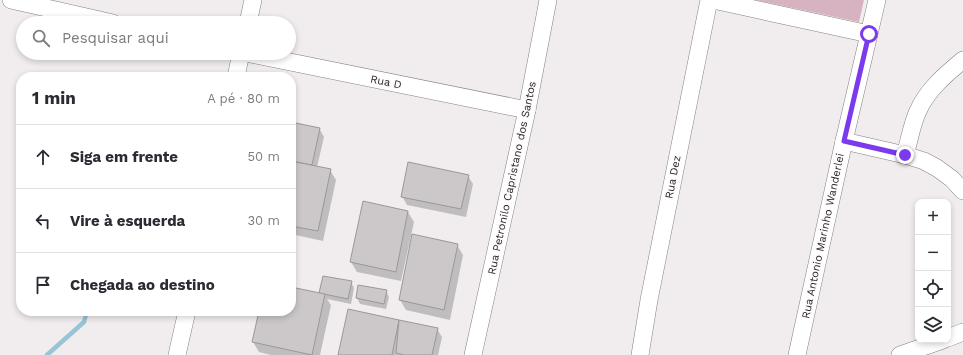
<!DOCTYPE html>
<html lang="pt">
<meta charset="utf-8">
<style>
:root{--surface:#fff;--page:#f7f7f7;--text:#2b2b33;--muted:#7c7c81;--line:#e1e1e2}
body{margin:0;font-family:"Work Sans",sans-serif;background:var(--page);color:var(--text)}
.controls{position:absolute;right:12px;bottom:12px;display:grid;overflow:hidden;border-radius:8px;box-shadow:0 2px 6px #0003}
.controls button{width:36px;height:36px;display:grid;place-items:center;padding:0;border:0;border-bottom:1px solid var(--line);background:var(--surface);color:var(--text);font:20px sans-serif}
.stop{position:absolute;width:12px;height:12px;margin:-9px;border:3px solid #7c3aed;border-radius:50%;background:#fff}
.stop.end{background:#7c3aed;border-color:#fff;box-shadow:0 1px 4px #0008}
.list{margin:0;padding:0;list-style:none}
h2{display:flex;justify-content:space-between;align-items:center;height:52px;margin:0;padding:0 16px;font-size:17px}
h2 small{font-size:13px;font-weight:400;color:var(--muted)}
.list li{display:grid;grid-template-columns:26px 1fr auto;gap:12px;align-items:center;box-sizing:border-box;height:64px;padding:0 16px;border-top:1px solid var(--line)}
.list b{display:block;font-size:15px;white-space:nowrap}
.list em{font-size:13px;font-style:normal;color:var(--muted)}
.icon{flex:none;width:22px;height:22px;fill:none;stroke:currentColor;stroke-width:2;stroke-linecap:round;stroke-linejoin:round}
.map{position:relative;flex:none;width:963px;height:355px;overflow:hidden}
.search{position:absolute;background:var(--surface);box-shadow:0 2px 6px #0003;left:16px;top:16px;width:280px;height:44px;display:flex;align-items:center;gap:10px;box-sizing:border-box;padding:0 14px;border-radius:22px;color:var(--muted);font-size:15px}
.panel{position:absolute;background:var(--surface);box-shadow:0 2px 6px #0003;left:16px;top:72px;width:280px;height:244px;border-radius:16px}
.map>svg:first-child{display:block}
</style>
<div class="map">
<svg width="963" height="355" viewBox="0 0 963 355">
<rect width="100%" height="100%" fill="#f1edef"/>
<path fill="#d7b2c0" d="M756,0H864L859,22Z"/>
<g fill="#0003">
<path d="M291,123L319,128L324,137L317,167L330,170L336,180L323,241L291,234Z"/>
<path d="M468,176L473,184L466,217L407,205L402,196Z"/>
<path d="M408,212L414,222L401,281L357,272L351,262Z"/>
<path d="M457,245L463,255L450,320L406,310L400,300Z"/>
<path d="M351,282L354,288L351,304L327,299L331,305L320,355H271L259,352L253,342L260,311H291V288L320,294Z"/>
<path d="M386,291L389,297L386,309L360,304L357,298Z"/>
<path d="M348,310L437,329L442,337L438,355H339Z"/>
</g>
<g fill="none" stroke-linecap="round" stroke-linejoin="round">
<path stroke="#98c5d5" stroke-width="4.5" d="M47,355L84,322L87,311"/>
</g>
<g fill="#ccc8c9" stroke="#9b9799">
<path d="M291,122L320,128L312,165L291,161Z"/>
<path d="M291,161L331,169L318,231L291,226Z"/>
<path d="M408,162L469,175L461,209L401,197Z"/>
<path d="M363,201L408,211L396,272L350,262Z"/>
<path d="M412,234L458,244L444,310L399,300Z"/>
<path d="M323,276L352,281L348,299L319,293Z"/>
<path d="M358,285L387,290L384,304L356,298Z"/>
<path d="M291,287L325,294L312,355L252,342L259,311H291Z"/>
<path d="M348,309L399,320L392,355H338Z"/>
<path d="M399,320L438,328L432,355H404L396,353Z"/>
</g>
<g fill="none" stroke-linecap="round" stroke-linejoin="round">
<g stroke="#858183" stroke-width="18">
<g id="minor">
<path d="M11,0L113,23"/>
<path d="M713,0L869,34"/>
<path d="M248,23L253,0"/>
<path d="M246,53L527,110"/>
<path d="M236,77L241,53"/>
<path d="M844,141L905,155L924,161L937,168L952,179L963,191"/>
<path d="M905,155C909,142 912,123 918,111C927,90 946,74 963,60"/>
<path d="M948,338L963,332"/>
<path d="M177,355L187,311"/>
<path d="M473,355L527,110L548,0"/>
<path d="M640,355L649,300L709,0"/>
<path d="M797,355L844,141L877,0"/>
<path d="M900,355L943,340"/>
</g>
</g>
<use href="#minor" stroke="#fff" stroke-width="17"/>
</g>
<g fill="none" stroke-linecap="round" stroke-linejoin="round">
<path stroke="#7c3aed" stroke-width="5" d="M869,34L844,141L905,155"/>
</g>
<g text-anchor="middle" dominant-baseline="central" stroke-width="3.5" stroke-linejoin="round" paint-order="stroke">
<g font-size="11" fill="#292828" stroke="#fffbfc">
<text transform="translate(386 82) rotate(12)">Rua D</text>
<text transform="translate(673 177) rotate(-79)">Rua Dez</text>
<text transform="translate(512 178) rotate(-78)">Rua Petronilo Capristano dos Santos</text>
<text transform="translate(823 236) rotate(-78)">Rua Antonio Marinho Wanderlei</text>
</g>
</g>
</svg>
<div class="controls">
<button>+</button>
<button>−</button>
<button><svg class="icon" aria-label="locate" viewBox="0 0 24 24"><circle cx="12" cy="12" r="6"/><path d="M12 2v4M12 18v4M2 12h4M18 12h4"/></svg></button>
<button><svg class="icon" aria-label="layers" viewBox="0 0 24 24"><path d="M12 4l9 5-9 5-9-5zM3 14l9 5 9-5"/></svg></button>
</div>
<div class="stop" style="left:869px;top:34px"></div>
<div class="stop end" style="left:905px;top:155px"></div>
<div class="search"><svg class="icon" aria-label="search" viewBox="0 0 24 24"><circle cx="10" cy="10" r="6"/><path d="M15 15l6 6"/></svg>Pesquisar aqui</div>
<section class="panel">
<h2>1 min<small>A pé · 80 m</small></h2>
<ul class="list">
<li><svg class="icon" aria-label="ahead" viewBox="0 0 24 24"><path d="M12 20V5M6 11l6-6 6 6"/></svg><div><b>Siga em frente</b></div><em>50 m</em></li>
<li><svg class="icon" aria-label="left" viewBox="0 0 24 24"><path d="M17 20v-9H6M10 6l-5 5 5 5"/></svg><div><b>Vire à esquerda</b></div><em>30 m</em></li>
<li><svg class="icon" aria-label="arrive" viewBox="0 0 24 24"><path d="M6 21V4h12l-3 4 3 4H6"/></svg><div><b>Chegada ao destino</b></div></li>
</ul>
</section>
</div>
